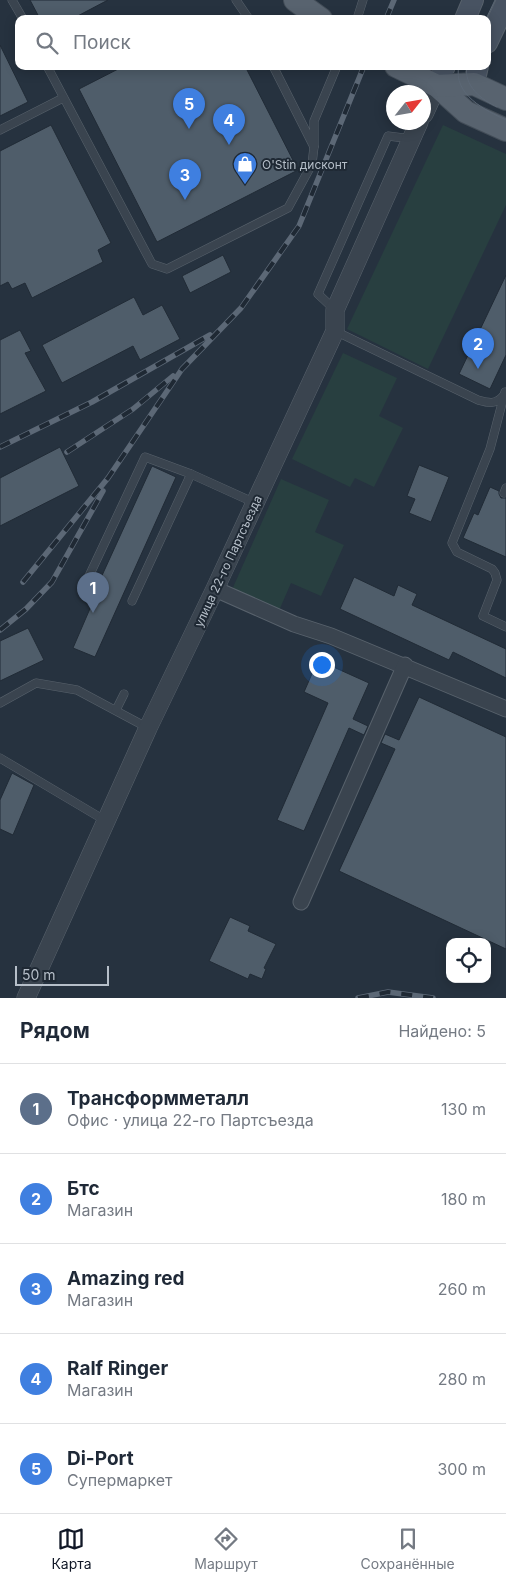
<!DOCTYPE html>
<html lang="ru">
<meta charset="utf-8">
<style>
:root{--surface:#fff;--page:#f2f2f3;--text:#1f2937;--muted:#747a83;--line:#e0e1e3;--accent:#111827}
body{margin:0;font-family:Inter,sans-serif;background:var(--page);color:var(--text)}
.controls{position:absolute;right:15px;bottom:15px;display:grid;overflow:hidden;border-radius:10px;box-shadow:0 2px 12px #0003}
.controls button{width:45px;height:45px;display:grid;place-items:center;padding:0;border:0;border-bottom:1px solid var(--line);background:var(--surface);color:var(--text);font:25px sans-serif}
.compass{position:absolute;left:386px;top:85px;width:45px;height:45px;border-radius:50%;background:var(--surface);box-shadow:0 2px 12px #0003;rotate:59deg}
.scale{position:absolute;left:15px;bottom:12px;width:94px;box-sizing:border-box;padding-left:5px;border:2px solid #b6bfc9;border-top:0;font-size:14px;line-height:18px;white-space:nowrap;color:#b6bfc9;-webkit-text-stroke:4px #1f2934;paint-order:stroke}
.you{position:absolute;left:321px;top:664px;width:18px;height:18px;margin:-12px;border:4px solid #fff;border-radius:50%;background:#1a73e8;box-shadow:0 0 0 8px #1a73e833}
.badge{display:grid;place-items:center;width:32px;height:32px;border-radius:50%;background:var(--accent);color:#fff;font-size:16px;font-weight:700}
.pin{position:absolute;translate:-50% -41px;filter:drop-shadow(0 1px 2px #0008)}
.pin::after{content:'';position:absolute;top:26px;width:18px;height:15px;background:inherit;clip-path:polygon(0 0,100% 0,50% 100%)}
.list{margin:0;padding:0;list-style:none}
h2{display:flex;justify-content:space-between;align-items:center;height:65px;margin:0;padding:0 20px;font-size:21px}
h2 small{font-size:16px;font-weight:400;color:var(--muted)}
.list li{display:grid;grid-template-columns:32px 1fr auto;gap:15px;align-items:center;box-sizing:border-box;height:90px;padding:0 20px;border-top:1px solid var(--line)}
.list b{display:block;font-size:19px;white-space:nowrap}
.list p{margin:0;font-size:16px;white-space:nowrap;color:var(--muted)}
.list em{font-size:16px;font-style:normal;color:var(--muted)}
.icon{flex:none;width:28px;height:28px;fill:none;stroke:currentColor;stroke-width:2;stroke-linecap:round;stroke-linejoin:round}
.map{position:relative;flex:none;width:506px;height:998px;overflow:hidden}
.search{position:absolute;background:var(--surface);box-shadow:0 2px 12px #0003;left:15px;right:15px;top:15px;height:55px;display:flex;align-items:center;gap:12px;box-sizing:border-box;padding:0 18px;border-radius:10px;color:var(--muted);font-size:19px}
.sheet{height:515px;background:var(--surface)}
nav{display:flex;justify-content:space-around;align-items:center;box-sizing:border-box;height:70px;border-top:1px solid var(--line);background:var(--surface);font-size:14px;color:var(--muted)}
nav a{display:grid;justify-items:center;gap:2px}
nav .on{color:var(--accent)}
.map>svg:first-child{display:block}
</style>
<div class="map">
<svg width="506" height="998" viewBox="0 0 506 998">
<rect width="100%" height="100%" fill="#26323f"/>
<g fill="#283f40">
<path d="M443,125L506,154V205L428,369L347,329Z"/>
<path d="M343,353L397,378L379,416L403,428L374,487L355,478L350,487L292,459Z"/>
<path d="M281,479L329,500L315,532L344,545L321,596L291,583L278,613L231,592Z"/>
</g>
<g fill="#4f5d6a" stroke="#212b36">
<path d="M30,0H108L72,19H40Z"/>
<path d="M0,45L28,102L0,116Z"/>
<path d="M124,66H245L298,170L157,242L79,89Z"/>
<path d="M51,125L111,243L98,250L103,262L32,298L25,283L12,289L8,282L0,286V151Z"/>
<path d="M223,255L231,272L190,293L182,276Z"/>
<path d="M506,275V355L490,389L459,374Z"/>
<path d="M134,297L143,315L162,305L180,339L140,360L133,346L62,383L42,345Z"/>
<path d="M20,330L31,351L25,353L46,391L0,414V340Z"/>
<path d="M60,447L79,486L0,526V478Z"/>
<path d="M419,465L449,477L431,522L409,513L415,499L407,496Z"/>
<path d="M152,466L176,477L95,657L73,648L101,583L99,582Z"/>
<path d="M490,487L499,491V494L501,498H506V557L463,538L474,513L478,515Z"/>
<path d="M354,577L394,596L398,585L417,594L412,605L506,649V678L453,652L449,660L340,609Z"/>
<path d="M28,628L44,660L0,681V641Z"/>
<path d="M318,660L369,683L353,719L368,726L364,735L349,728L304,831L277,820L328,703L304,692Z"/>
<path d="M419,697L506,737V949L339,871L395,749L381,743L385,734L399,740Z"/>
<path d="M12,773L34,785L13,835L0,829V800Z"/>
<path d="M230,917L250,926L248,931L276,944L264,968L266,969L262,979L250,974L248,979L209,961Z"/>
</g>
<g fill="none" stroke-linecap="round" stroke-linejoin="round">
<g stroke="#58626c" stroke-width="9">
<g id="service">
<path d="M12,0L23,19"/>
<path d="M236,0L249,19"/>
<path d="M357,19L363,0"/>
<path d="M47,66L152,264L167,269L288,208L312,164L314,147"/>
<path d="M273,66L314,147V121L337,66"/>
<path d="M0,130L63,98"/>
<path d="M335,310L318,294L388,136L412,139"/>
<path d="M335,331L478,400C489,403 496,405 504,395"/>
<path d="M505,392L490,449L452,543L457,552L492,569L495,573L497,580L483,616L506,627"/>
<path d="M504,493L506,488"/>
<path d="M82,591L145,457L191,474L255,503"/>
<path d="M132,601L191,474"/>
<path d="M0,703L36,683L77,690L148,728"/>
<path d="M116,710L124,694"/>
<path d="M0,758L106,821"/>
</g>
</g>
<g stroke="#58626c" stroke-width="17">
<g id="minor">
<path d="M215,589L294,624L331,636L506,709"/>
<path d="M301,902L405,665"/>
</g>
</g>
<g stroke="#58626c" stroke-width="19">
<g id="tertiary">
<path d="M424,114L437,86"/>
<path d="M26,998L148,728L215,589L335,331V310L419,122"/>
</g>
</g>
<g stroke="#58626c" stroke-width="22">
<g id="secondary">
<path d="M465,19L473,0"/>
<path d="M487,43L506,3"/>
<path d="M474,84L478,66"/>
<path d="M437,86L445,66"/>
</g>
</g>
<g stroke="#434d58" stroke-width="24">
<g id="primary">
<path d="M295,0L321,19"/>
<path d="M396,66L437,86L466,112L506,130"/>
<path d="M437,86L474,84L506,99"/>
</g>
</g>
<use href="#service" stroke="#3a444f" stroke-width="8"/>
<use href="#minor" stroke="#3a444f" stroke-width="15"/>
<use href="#tertiary" stroke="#3a444f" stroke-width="18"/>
<use href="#secondary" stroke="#485362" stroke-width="20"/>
<use href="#primary" stroke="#58636f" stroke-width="22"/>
<g stroke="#5c6876" stroke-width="1">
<path d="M486,19L495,0"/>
<path d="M459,66C452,94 486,111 506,120"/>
<path d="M467,66C463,86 482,100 497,107"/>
</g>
<g stroke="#5c6876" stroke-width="5.5">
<g id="rail">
<path d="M386,19L394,0"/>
<path d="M0,447L92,402L210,335"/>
<path d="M67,452L133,409L173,376"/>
<path d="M23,582L108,478L182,369L241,308L299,226L364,66"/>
<path d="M0,630L26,609L52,582L103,491"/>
<path d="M358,998L388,992L433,998"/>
</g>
</g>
<use href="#rail" stroke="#1f2934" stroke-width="4" stroke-dasharray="11" stroke-linecap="butt"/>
</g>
<defs>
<g id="shop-pin" transform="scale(1.25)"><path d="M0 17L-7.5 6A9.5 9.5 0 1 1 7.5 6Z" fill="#3f7fe0" stroke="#1f2934"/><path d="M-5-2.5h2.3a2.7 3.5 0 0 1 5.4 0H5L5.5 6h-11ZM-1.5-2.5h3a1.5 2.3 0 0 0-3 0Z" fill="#fff"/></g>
</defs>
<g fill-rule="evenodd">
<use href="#shop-pin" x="245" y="164"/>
</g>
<g text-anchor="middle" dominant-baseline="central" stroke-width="4" stroke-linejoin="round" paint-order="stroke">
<g font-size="12" fill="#b6bfc9" stroke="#1f2934" text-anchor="start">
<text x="262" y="164">O'Stin дисконт</text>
</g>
<g font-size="12" fill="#b6bfc9" stroke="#1f2934">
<text transform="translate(228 561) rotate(-65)">улица 22-го Партсъезда</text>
</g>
</g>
</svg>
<div class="controls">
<button><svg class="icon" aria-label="locate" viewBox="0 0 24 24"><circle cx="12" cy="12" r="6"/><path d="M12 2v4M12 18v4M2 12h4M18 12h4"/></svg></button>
</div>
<svg class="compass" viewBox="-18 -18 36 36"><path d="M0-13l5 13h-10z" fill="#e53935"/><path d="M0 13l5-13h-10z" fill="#747a83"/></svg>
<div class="scale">50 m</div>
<div class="you"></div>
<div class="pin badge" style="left:93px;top:613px;background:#5c6f8a">1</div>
<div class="pin badge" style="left:478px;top:369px;background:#3f7fe0">2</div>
<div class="pin badge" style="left:185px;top:200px;background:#3f7fe0">3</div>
<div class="pin badge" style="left:229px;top:145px;background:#3f7fe0">4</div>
<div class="pin badge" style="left:189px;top:129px;background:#3f7fe0">5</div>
<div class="search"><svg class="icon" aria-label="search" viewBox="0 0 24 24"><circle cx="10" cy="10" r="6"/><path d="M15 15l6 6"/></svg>Поиск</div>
</div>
<section class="sheet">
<h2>Рядом<small>Найдено: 5</small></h2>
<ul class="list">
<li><span class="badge" style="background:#5c6f8a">1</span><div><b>Трансформметалл</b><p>Офис · улица 22-го Партсъезда</p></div><em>130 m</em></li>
<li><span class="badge" style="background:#3f7fe0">2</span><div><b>Бтс</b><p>Магазин</p></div><em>180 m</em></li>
<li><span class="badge" style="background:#3f7fe0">3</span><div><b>Amazing red</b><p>Магазин</p></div><em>260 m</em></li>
<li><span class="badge" style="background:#3f7fe0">4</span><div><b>Ralf Ringer</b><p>Магазин</p></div><em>280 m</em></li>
<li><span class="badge" style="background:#3f7fe0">5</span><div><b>Di-Port</b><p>Супермаркет</p></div><em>300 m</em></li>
</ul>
</section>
<nav>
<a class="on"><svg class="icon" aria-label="map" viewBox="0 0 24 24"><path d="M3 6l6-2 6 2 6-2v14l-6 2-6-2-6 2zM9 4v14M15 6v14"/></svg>Карта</a>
<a><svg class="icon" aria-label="directions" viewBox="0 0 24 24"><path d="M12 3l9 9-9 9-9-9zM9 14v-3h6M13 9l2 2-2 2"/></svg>Маршрут</a>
<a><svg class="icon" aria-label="saved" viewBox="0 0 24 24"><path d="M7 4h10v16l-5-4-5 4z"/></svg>Сохранённые</a>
</nav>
